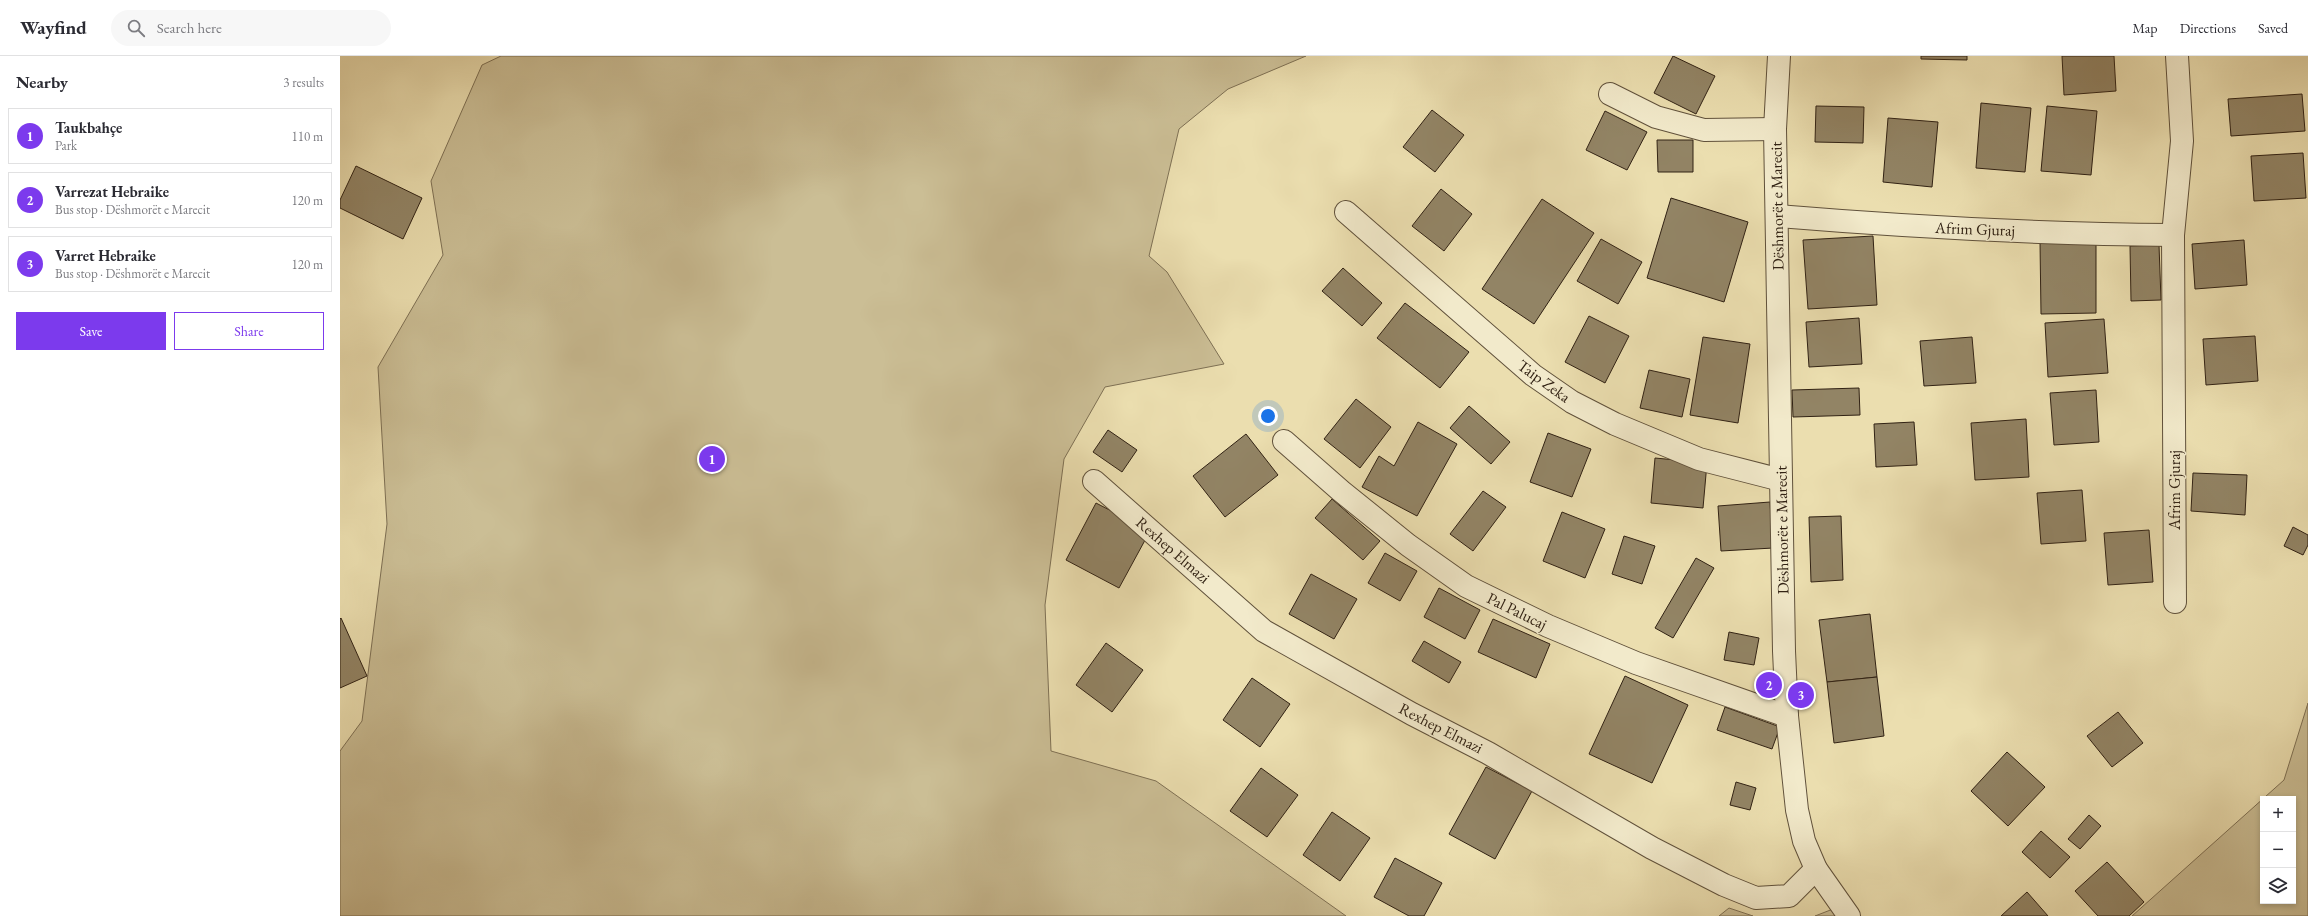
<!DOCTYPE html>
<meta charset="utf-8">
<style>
:root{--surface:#fff;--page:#f7f7f7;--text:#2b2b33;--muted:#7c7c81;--line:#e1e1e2;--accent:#7c3aed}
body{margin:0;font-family:"EB Garamond",serif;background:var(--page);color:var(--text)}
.controls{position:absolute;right:12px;bottom:12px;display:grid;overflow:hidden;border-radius:0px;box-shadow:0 2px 6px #0003}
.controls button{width:36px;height:36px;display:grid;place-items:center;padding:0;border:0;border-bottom:1px solid var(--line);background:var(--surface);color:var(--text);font:20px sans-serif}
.you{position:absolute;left:928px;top:360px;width:14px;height:14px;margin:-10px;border:3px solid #fff;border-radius:50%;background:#1a73e8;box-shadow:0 0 0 6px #1a73e833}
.badge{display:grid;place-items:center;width:26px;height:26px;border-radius:50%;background:var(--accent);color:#fff;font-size:13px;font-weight:700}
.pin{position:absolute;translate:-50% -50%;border:2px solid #fff;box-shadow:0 1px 4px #0006}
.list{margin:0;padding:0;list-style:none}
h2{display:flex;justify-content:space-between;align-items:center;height:52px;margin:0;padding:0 16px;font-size:17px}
h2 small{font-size:13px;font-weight:400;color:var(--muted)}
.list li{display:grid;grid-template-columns:26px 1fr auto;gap:12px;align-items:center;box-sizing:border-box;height:56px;margin:0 8px 8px;padding:0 8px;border:1px solid var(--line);border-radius:0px}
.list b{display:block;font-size:15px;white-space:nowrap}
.list p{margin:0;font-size:13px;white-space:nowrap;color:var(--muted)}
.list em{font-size:13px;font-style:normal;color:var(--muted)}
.actions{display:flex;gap:8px;padding:12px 16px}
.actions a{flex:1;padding:9px 0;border:1px solid var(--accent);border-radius:0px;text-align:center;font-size:14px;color:var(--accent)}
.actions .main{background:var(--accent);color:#fff}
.icon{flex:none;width:22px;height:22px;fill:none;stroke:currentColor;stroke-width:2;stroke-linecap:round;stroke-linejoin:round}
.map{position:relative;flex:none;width:1968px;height:860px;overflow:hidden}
header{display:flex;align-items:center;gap:24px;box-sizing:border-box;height:56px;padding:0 20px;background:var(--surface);border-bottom:1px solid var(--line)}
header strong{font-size:19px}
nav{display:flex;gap:22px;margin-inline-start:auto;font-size:14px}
.search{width:280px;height:36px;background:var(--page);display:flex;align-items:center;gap:10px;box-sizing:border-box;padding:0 14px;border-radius:22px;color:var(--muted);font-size:15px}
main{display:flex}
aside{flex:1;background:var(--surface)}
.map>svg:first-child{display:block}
</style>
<header>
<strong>Wayfind</strong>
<div class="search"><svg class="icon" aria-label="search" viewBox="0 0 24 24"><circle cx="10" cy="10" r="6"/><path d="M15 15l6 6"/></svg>Search here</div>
<nav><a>Map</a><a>Directions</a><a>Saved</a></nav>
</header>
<main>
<aside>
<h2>Nearby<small>3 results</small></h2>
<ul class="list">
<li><span class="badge">1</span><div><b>Taukbahçe</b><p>Park</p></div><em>110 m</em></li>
<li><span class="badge">2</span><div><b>Varrezat Hebraike</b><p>Bus stop · Dëshmorët e Marecit</p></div><em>120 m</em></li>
<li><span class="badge">3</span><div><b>Varret Hebraike</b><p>Bus stop · Dëshmorët e Marecit</p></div><em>120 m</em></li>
</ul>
<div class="actions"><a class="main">Save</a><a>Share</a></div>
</aside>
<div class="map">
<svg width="1968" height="860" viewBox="0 0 1968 860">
<rect width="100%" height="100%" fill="#ebdeaf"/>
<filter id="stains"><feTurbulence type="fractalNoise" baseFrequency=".005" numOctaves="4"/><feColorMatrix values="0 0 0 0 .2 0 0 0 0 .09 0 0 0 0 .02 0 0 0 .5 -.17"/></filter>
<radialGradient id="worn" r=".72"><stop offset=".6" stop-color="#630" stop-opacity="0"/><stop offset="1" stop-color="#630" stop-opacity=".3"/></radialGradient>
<g fill="#cbbe95" stroke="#7e7054" fill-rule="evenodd">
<path d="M161,0H966L888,33L839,73L809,200L827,216L884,308L765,331L724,403L705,549L711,695L816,725L1006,860H0V695L22,665L47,468L38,311L103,199L91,125L142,9Z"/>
<path d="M1968,647V860H1792L1944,724ZM1923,743H1953V845H1923Z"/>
<path d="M1389,852L1413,860H1379Z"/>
<path d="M1493,853L1495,860H1475Z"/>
</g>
<g fill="#928465" stroke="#312214">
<path d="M1333,0L1375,20L1356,58L1314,37Z"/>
<path d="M1581,0H1627V4L1581,3Z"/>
<path d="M1722,0H1774L1776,35L1724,39Z"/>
<path d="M1962,38L1965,75L1891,80L1888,43Z"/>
<path d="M1641,47L1691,52L1685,116L1636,112Z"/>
<path d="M1476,50L1524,51L1523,87L1475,86Z"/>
<path d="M1707,50L1757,55L1751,119L1701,115Z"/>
<path d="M1092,54L1124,79L1095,116L1063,91Z"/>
<path d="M1265,55L1307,76L1287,114L1246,94Z"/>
<path d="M1548,62L1598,66L1592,131L1543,126Z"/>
<path d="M1317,84H1353V116H1318Z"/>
<path d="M1963,97L1966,142L1914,145L1911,100Z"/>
<path d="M16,110L82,142L63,183L0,152V144Z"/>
<path d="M1101,133L1132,158L1104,195L1072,170Z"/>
<path d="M1331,142L1408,166L1384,246L1307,222Z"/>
<path d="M1202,143L1254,177L1194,268L1142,233Z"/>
<path d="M1533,180L1537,249L1468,253L1463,184Z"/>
<path d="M1261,183L1302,206L1278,248L1237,225Z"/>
<path d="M1904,184L1907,229L1855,233L1852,188Z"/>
<path d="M1700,186H1756V257L1701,258Z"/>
<path d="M1819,189L1821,244L1791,245L1790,190Z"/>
<path d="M1003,212L1042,247L1022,270L982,235Z"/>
<path d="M1065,247L1129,296L1100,332L1037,282Z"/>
<path d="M1249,260L1289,280L1265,327L1225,306Z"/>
<path d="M1519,262L1522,308L1469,311L1466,266Z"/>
<path d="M1764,263L1768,317L1708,321L1705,267Z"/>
<path d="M1915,280L1918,325L1866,329L1863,283Z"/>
<path d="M1363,281L1410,288L1398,367L1350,359Z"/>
<path d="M1632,281L1636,327L1584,330L1580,285Z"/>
<path d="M1309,314L1350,323L1342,361L1300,352Z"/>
<path d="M1519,332L1520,359L1453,361L1452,334Z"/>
<path d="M1756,334L1759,386L1714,389L1710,337Z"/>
<path d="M1016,343L1051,371L1020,412L984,383Z"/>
<path d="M1129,350L1170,386L1151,408L1110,372Z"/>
<path d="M1686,363L1689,421L1635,424L1631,367Z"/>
<path d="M1078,366L1117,388L1077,460L1022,431L1039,400L1054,410Z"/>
<path d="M1574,366L1577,409L1536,411L1534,368Z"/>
<path d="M768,374L797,394L782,416L753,396Z"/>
<path d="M1208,377L1251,393L1232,441L1190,426Z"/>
<path d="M906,378L938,419L885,461L853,420Z"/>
<path d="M1315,402L1367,407L1363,452L1311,447Z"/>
<path d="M1853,417L1907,419L1905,459L1851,455Z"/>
<path d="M1742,434L1746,485L1701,488L1697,437Z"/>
<path d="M1143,435L1166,451L1133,495L1110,478Z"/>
<path d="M992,443L1040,485L1023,504L975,462Z"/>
<path d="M1430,446L1433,492L1381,495L1378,450Z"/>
<path d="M756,447L810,475L779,532L726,504Z"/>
<path d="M1222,456L1265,473L1245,522L1203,505Z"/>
<path d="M1501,460L1503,524L1471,526L1469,461Z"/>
<path d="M1953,471L1968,479V489L1963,499L1944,490Z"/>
<path d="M1809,474L1813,526L1768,529L1764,477Z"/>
<path d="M1284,480L1315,490L1302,528L1272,518Z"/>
<path d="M1045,497L1077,515L1060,545L1028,527Z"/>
<path d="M1356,502L1374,512L1333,582L1315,572Z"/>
<path d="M971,518L1017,543L994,583L949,558Z"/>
<path d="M1099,532L1140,554L1125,583L1084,561Z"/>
<path d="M1530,558L1537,621L1487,626L1479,564Z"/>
<path d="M1,562L27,620L0,632V563Z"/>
<path d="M1153,563L1210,588L1196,622L1138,596Z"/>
<path d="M1389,576L1419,582L1414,609L1384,604Z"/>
<path d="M1084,585L1121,606L1109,627L1072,605Z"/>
<path d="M766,587L803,614L772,656L736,629Z"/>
<path d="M1285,620L1348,649L1312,727L1249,698Z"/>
<path d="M1537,621L1544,680L1494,687L1487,626Z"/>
<path d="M912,622L950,648L920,691L883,664Z"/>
<path d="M1385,651L1440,671L1432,693L1377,674Z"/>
<path d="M1778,656L1803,687L1772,711L1747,680Z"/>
<path d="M1667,696L1705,731L1668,770L1631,735Z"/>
<path d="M1146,711L1192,735L1155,803L1109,778Z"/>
<path d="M921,712L958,739L927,781L890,755Z"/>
<path d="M1396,726L1416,732L1410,754L1390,749Z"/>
<path d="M992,756L1030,782L1000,825L963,799Z"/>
<path d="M1749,759L1761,770L1740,793L1728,783Z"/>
<path d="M1701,775L1730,801L1710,822L1682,796Z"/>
<path d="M1055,802L1102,827L1084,860H1069L1034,841Z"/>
<path d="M1767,806L1804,846L1789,860H1758L1735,835Z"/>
<path d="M1687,836L1708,860H1661Z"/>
</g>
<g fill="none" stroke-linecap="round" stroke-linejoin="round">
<g stroke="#60513b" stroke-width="24">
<g id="minor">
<path d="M1270,38L1316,61L1364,74L1435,73"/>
<path d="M1006,156L1193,319L1232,346L1275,368L1359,403L1441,424"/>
<path d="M1437,160C1569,171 1701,178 1833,179"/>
<path d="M944,385L1001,435L1068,489L1126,530L1208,570L1296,607L1447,660"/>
<path d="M754,425L924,575L1072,658L1148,697L1312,792L1384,829L1416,842L1449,840L1476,813"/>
<path d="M1835,546L1833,179L1842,85L1837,0"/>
</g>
</g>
<g stroke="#60513b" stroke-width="24">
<path id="tertiary" d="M1439,0L1435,73L1444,595L1447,660L1457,754L1464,785L1476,813L1509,860"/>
</g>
<use href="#minor" stroke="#f2eacb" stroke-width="22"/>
<use href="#tertiary" stroke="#f2eacb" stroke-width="22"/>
</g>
<g text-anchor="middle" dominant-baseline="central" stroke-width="3" stroke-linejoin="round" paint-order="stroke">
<g font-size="16" fill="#312214" stroke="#f2eacb">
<text transform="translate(1437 150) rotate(-91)">Dëshmorët e Marecit</text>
<text transform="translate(1635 173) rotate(2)">Afrim Gjuraj</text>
<text transform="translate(1204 325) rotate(36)">Taip Zeka</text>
<text transform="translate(1834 434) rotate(-90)">Afrim Gjuraj</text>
<text transform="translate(1442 474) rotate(-91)">Dëshmorët e Marecit</text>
<text transform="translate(833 494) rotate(41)">Rexhep Elmazi</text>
<text transform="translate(1177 555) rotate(26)">Pal Palucaj</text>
<text transform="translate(1101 672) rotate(27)">Rexhep Elmazi</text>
</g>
</g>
<rect width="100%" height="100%" filter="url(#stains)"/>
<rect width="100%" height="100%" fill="url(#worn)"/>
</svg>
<div class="controls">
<button>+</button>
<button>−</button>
<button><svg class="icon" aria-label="layers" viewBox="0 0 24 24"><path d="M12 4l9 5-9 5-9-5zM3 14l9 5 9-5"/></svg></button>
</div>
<div class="you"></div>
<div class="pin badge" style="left:372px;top:403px">1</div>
<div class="pin badge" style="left:1429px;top:629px">2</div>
<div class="pin badge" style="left:1461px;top:639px">3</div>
</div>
</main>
